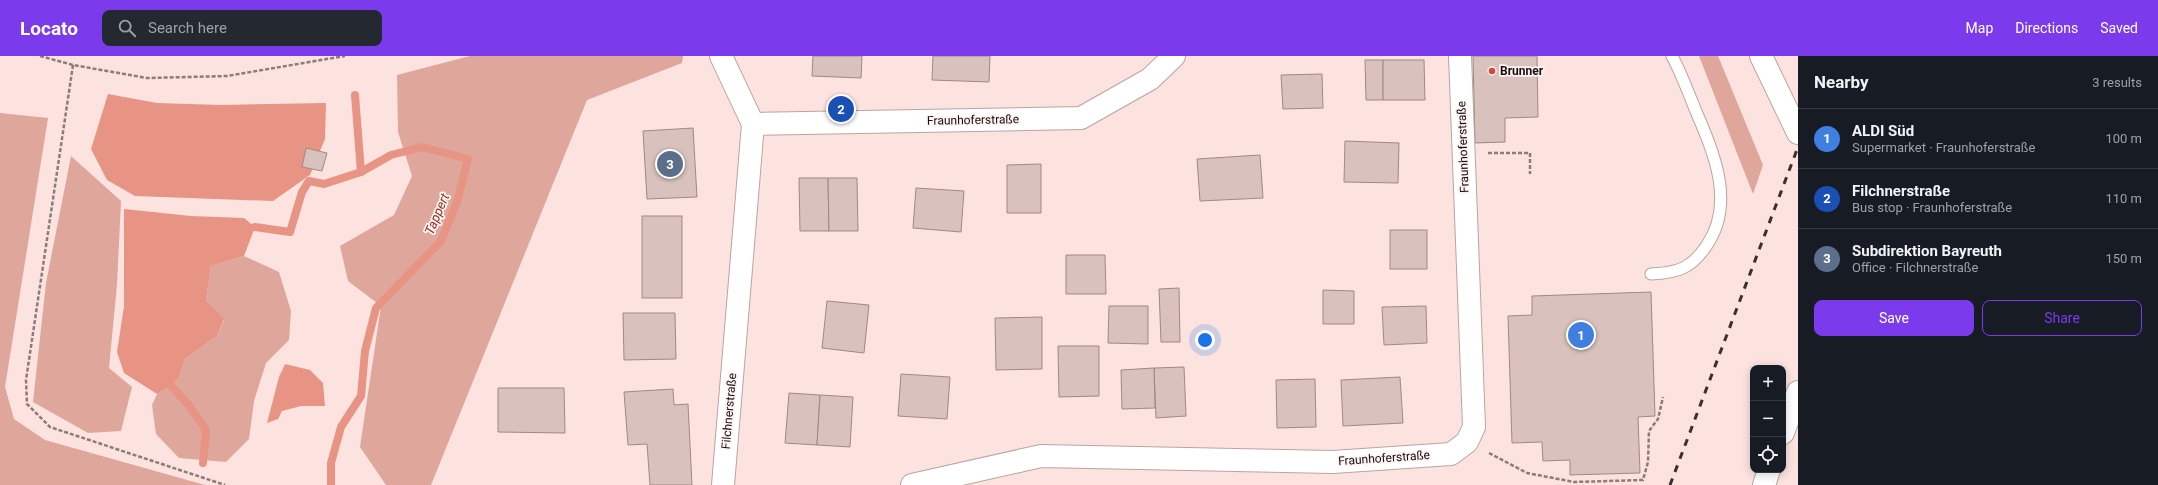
<!DOCTYPE html>
<meta charset="utf-8">
<style>
:root{--surface:#171b24;--page:#242831;--text:#f1f3f6;--muted:#9ea1a6;--line:#363941;--accent:#7c3aed}
body{margin:0;font-family:Roboto,sans-serif;background:var(--page);color:var(--text)}
.controls{position:absolute;right:12px;bottom:12px;display:grid;overflow:hidden;border-radius:8px;box-shadow:0 2px 10px #0003}
.controls button{width:36px;height:36px;display:grid;place-items:center;padding:0;border:0;border-bottom:1px solid var(--line);background:var(--surface);color:var(--text);font:20px sans-serif}
.you{position:absolute;left:1205px;top:284px;width:14px;height:14px;margin:-10px;border:3px solid #fff;border-radius:50%;background:#1a73e8;box-shadow:0 0 0 6px #1a73e833}
.badge{display:grid;place-items:center;width:26px;height:26px;border-radius:50%;background:var(--accent);color:#fff;font-size:13px;font-weight:700}
.pin{position:absolute;translate:-50% -50%;border:2px solid #fff;box-shadow:0 1px 4px #0006}
.list{margin:0;padding:0;list-style:none}
h2{display:flex;justify-content:space-between;align-items:center;height:52px;margin:0;padding:0 16px;font-size:17px}
h2 small{font-size:13px;font-weight:400;color:var(--muted)}
.list li{display:grid;grid-template-columns:26px 1fr auto;gap:12px;align-items:center;box-sizing:border-box;height:60px;padding:0 16px;border-top:1px solid var(--line)}
.list b{display:block;font-size:15px;white-space:nowrap}
.list p{margin:0;font-size:13px;white-space:nowrap;color:var(--muted)}
.list em{font-size:13px;font-style:normal;color:var(--muted)}
.actions{display:flex;gap:8px;padding:12px 16px}
.actions a{flex:1;padding:9px 0;border:1px solid var(--accent);border-radius:8px;text-align:center;font-size:14px;color:var(--accent)}
.actions .main{background:var(--accent);color:#fff}
.icon{flex:none;width:22px;height:22px;fill:none;stroke:currentColor;stroke-width:2;stroke-linecap:round;stroke-linejoin:round}
.map{position:relative;flex:none;width:1798px;height:429px;overflow:hidden}
header{display:flex;align-items:center;gap:24px;box-sizing:border-box;height:56px;padding:0 20px;background:var(--accent);color:#fff}
header strong{font-size:19px}
nav{display:flex;gap:22px;margin-inline-start:auto;font-size:14px}
.search{width:280px;height:36px;background:var(--page);display:flex;align-items:center;gap:10px;box-sizing:border-box;padding:0 14px;border-radius:8px;color:var(--muted);font-size:15px}
main{display:flex}
aside{flex:1;background:var(--surface)}
.map>svg:first-child{display:block}
</style>
<header>
<strong>Locato</strong>
<div class="search"><svg class="icon" aria-label="search" viewBox="0 0 24 24"><circle cx="10" cy="10" r="6"/><path d="M15 15l6 6"/></svg>Search here</div>
<nav><a>Map</a><a>Directions</a><a>Saved</a></nav>
</header>
<main>
<div class="map">
<svg width="1798" height="429" viewBox="0 0 1798 429">
<rect width="100%" height="100%" fill="#fce3df"/>
<g fill="#dfa69b">
<path d="M470,0H683L682,7L587,44L431,429H386L360,391L381,250L348,225L340,190L394,159L412,120L398,76L397,19Z"/>
<path d="M1699,0H1718L1763,109L1753,138Z"/>
<path d="M0,57L48,62L5,331L14,363L45,384L205,429H0Z"/>
<path d="M71,100L121,145L117,229L109,312L132,331L121,375L88,377L33,346L46,227Z"/>
<path d="M244,200L279,216L291,255L289,284L266,307L254,345L249,383L226,406L179,402L156,378L152,349L157,338L171,330L179,322L185,303L217,280L224,264L206,244L211,210Z"/>
</g>
<g fill="#e89484">
<path d="M108,38L157,47L221,49L326,47L325,83L310,119L273,145L135,140L107,124L91,93Z"/>
<path d="M124,153L191,160L244,162L255,171L244,200L211,210L206,244L224,263L217,280L185,303L179,322L171,330L157,338L124,317L117,296L124,250Z"/>
<path d="M285,308L310,314L323,327L325,350H301L282,355L278,363L267,367L279,321Z"/>
</g>
<g fill="none" stroke-linecap="round" stroke-linejoin="round">
<g stroke="#e89484" stroke-width="8">
<path d="M355,39L361,116"/>
<path d="M255,171L290,176L302,136L309,125L324,128L361,116L391,99L422,91L468,103L457,146L441,185L376,252L365,295L361,340L341,371L331,407V429"/>
<path d="M171,330L188,348L206,374L203,407"/>
</g>
</g>
<g fill="#d9c2bd" stroke="#9f8985">
<path d="M813,0H862L861,22L812,20Z"/>
<path d="M933,0H990L989,26L932,24Z"/>
<path d="M1473,0H1537L1538,61L1505,62V86L1475,87Z"/>
<path d="M1365,4H1383V44H1366Z"/>
<path d="M1383,4H1424L1425,44H1383Z"/>
<path d="M1322,18L1323,52L1283,53L1281,19Z"/>
<path d="M693,72L697,141L647,143L643,75Z"/>
<path d="M1345,85L1399,87L1398,127L1344,126Z"/>
<path d="M306,92L327,97L322,115L302,111Z"/>
<path d="M1260,99L1263,142L1200,145L1197,103Z"/>
<path d="M1041,108V157H1007V109Z"/>
<path d="M799,122H828L829,175H800Z"/>
<path d="M828,122H857L858,175H829Z"/>
<path d="M916,132L964,135L961,176L913,172Z"/>
<rect x="642" y="160" width="40" height="82"/>
<rect x="1390" y="174" width="37" height="39"/>
<path d="M1066,199H1105L1106,238H1066Z"/>
<path d="M1179,232L1180,286H1161L1159,233Z"/>
<path d="M1323,234L1354,235V268H1323Z"/>
<path d="M1651,236L1655,360L1638,361L1640,417L1570,419V404L1543,405L1542,386L1512,387L1508,260L1532,259V240Z"/>
<path d="M827,245L869,249L864,297L822,292Z"/>
<path d="M1109,250H1148V288L1108,287Z"/>
<path d="M1426,250L1427,287L1384,289L1382,251Z"/>
<path d="M623,257H675L676,303L624,304Z"/>
<path d="M1042,261V313L996,314L995,262Z"/>
<path d="M1058,290H1099V340L1059,341Z"/>
<path d="M1184,311L1186,360L1156,362L1154,312Z"/>
<path d="M1154,312L1155,352L1122,353L1121,314Z"/>
<path d="M901,318L950,321L947,363L898,360Z"/>
<path d="M1400,321L1403,367L1343,370L1341,324Z"/>
<path d="M1315,323L1316,371L1277,372L1276,324Z"/>
<path d="M498,332H564L565,377L498,376Z"/>
<path d="M673,333L674,349L688,348L692,429H650L647,388L628,389L624,336Z"/>
<path d="M789,337L820,339L817,389L785,387Z"/>
<path d="M820,339L853,341L850,391L817,389Z"/>
</g>
<g fill="none" stroke-linecap="round" stroke-linejoin="round">
<g stroke="#bba4a0" stroke-width="13">
<path id="lane" d="M1651,218C1678,217 1692,212 1707,189C1736,146 1713,95 1695,53C1688,35 1681,17 1672,0"/>
</g>
<g stroke="#bba4a0" stroke-width="24">
<g id="street">
<path d="M721,0L753,68L723,429"/>
<path d="M1761,0L1798,77"/>
<path d="M753,68L1081,62L1150,23L1174,0"/>
<path d="M1783,377L1798,336"/>
<path d="M912,429L1041,400L1333,406L1451,398L1467,386L1474,371L1460,0"/>
<path d="M1764,429L1769,414"/>
</g>
</g>
<g stroke="#8c7b79" stroke-width="2.5" stroke-dasharray="4 2" stroke-linecap="butt">
<path d="M40,0L73,9L147,22L227,20L345,0"/>
<path d="M73,9L26,324L27,348L50,371L225,429"/>
<path d="M1488,97H1530V118"/>
<path d="M1489,397L1527,417L1574,426L1643,424L1648,406L1649,375L1658,363L1663,341"/>
</g>
<use href="#lane" stroke="#fff" stroke-width="11"/>
<use href="#street" stroke="#fff" stroke-width="22"/>
<path stroke="#3b302e" stroke-width="3" stroke-dasharray="7 7" stroke-linecap="butt" d="M1670,429L1798,91"/>
</g>
<circle fill="#d64a35" stroke="#fef4f2" stroke-width="1.5" cx="1492" cy="15" r="4"/>
<g text-anchor="middle" dominant-baseline="central" stroke-width="3.5" stroke-linejoin="round" paint-order="stroke">
<g font-size="12" font-weight="bold" fill="#170f0e" stroke="#fef4f2" text-anchor="start">
<text x="1500" y="15">Brunner</text>
</g>
<g font-size="12" fill="#170f0e" stroke="#fef4f2">
<text transform="translate(973 64) rotate(-1)">Fraunhoferstraße</text>
<text transform="translate(1463 91) rotate(-92)">Fraunhoferstraße</text>
<text transform="translate(729 355) rotate(-85)">Filchnerstraße</text>
<text transform="translate(1384 402) rotate(-4)">Fraunhoferstraße</text>
</g>
<g font-size="13" font-style="italic" fill="#902e1f" stroke="#fef4f2">
<text transform="translate(437 158) rotate(-67)">Tappert</text>
</g>
</g>
</svg>
<div class="controls">
<button>+</button>
<button>−</button>
<button><svg class="icon" aria-label="locate" viewBox="0 0 24 24"><circle cx="12" cy="12" r="6"/><path d="M12 2v4M12 18v4M2 12h4M18 12h4"/></svg></button>
</div>
<div class="you"></div>
<div class="pin badge" style="left:1581px;top:279px;background:#3f7fe0">1</div>
<div class="pin badge" style="left:841px;top:53px;background:#1a4fb4">2</div>
<div class="pin badge" style="left:670px;top:108px;background:#5c6f8a">3</div>
</div>
<aside>
<h2>Nearby<small>3 results</small></h2>
<ul class="list">
<li><span class="badge" style="background:#3f7fe0">1</span><div><b>ALDI Süd</b><p>Supermarket · Fraunhoferstraße</p></div><em>100 m</em></li>
<li><span class="badge" style="background:#1a4fb4">2</span><div><b>Filchnerstraße</b><p>Bus stop · Fraunhoferstraße</p></div><em>110 m</em></li>
<li><span class="badge" style="background:#5c6f8a">3</span><div><b>Subdirektion Bayreuth</b><p>Office · Filchnerstraße</p></div><em>150 m</em></li>
</ul>
<div class="actions"><a class="main">Save</a><a>Share</a></div>
</aside>
</main>
